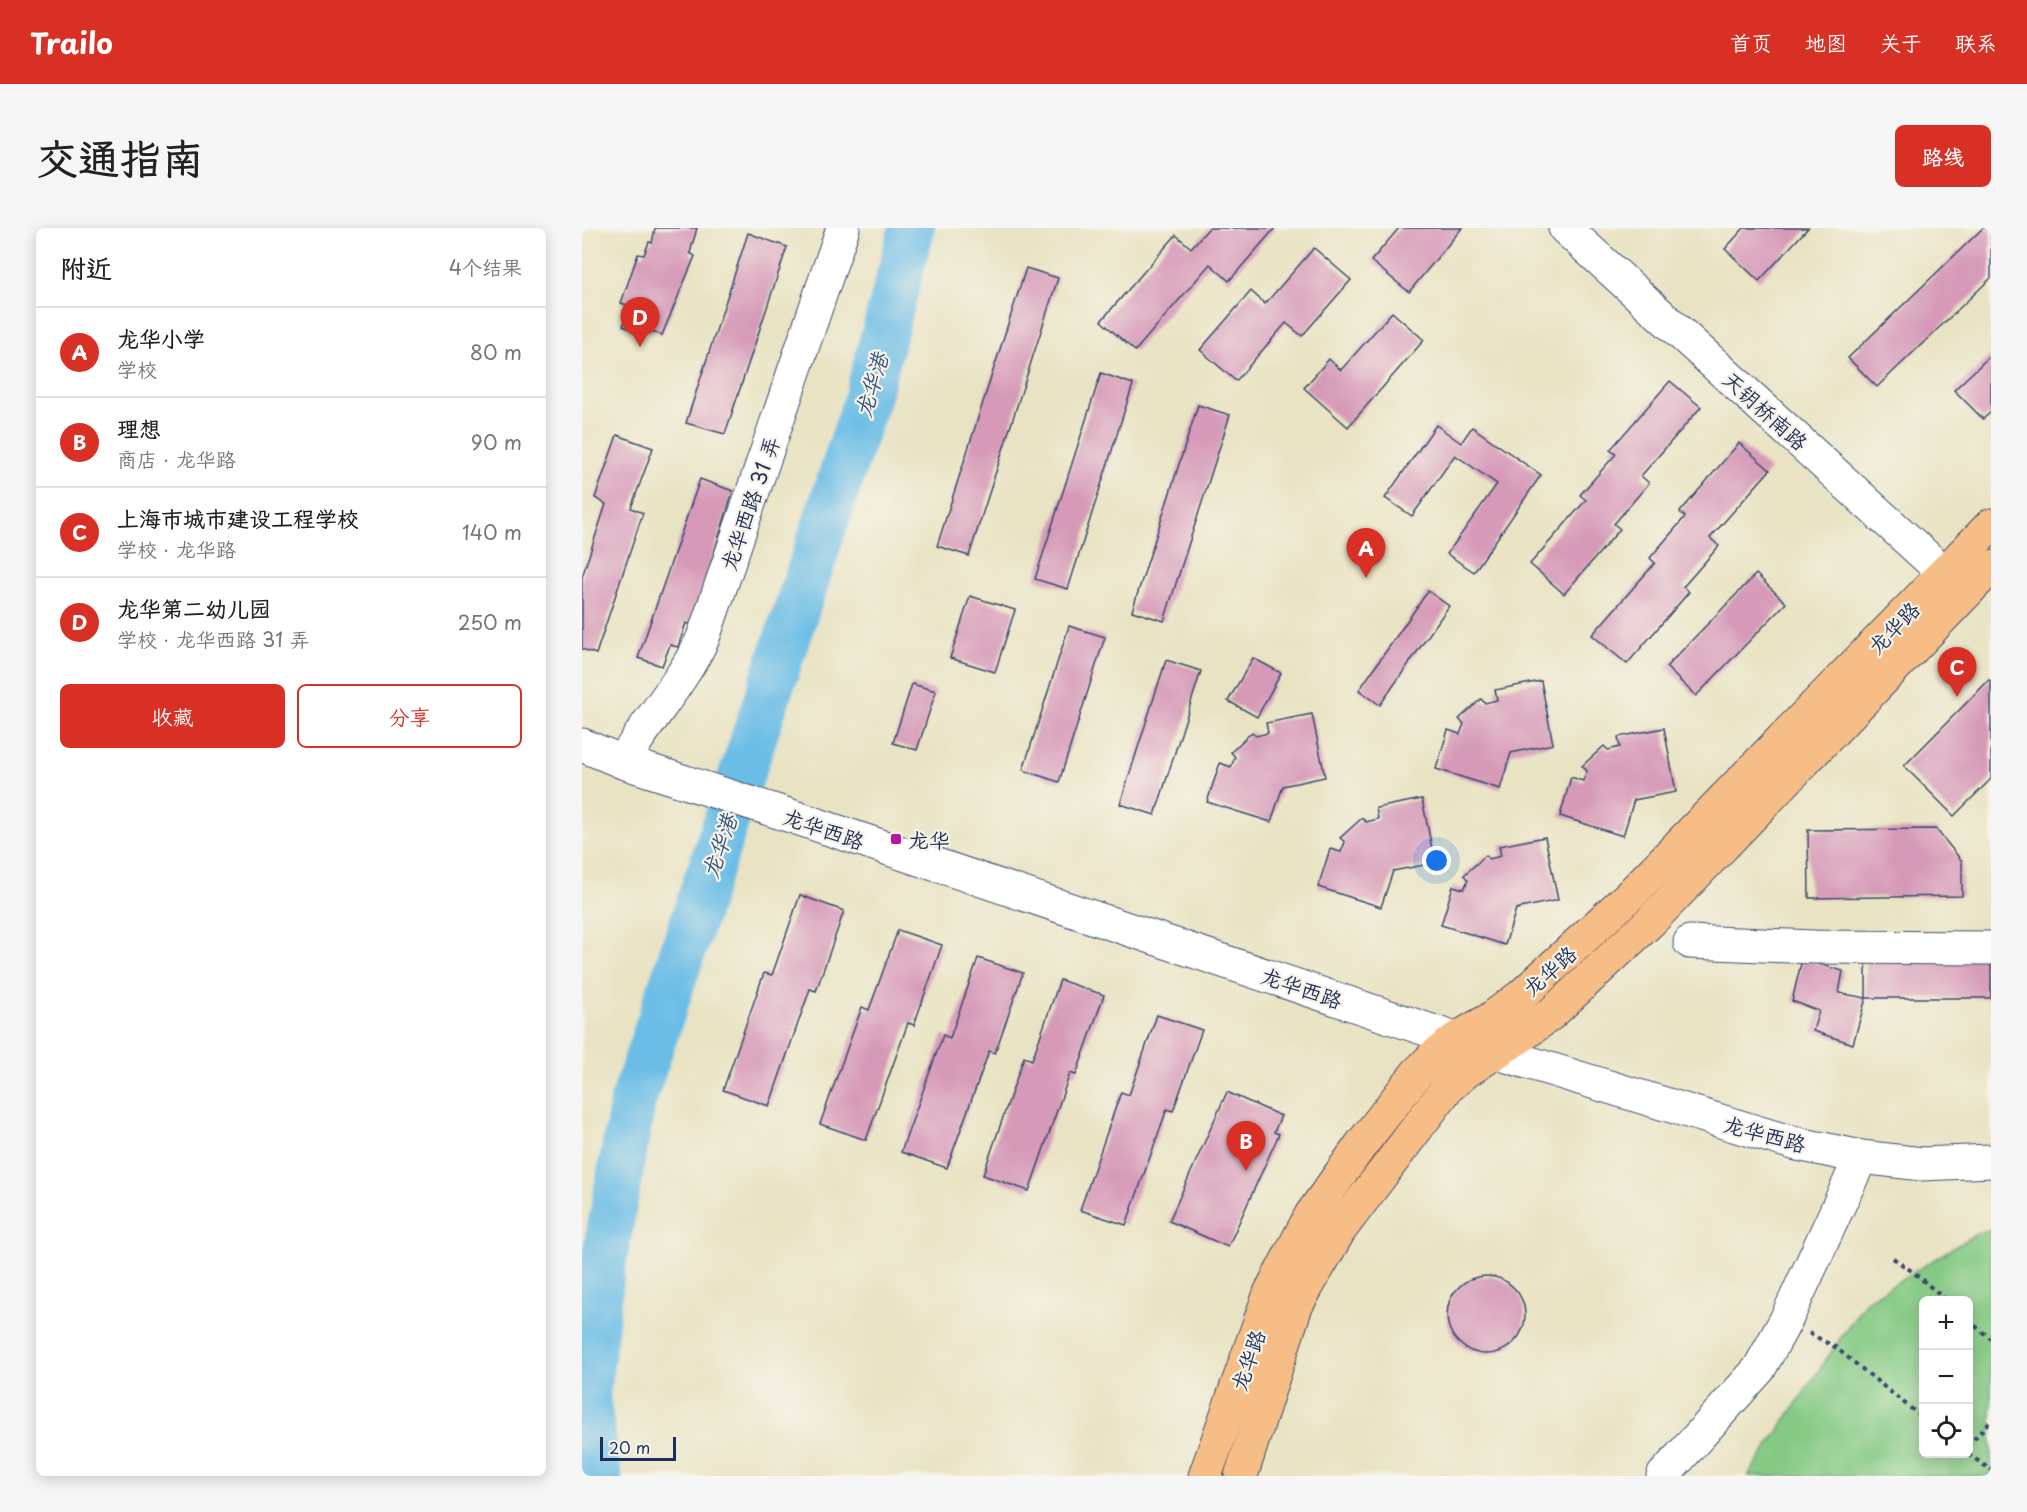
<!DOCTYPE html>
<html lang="zh">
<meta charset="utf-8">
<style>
:root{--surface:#fff;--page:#f6f6f6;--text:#222;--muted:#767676;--line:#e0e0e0;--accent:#d93025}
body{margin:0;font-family:"Playpen Sans","LXGW WenKai TC",sans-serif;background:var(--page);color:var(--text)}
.controls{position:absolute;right:18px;bottom:18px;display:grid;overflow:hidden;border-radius:9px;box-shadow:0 3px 15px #0003}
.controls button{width:54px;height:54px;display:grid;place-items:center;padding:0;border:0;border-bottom:2px solid var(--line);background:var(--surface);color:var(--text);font:30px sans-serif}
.scale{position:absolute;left:18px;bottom:15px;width:76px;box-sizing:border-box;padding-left:6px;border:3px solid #1b2f5e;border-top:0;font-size:16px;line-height:21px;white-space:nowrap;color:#1b2f5e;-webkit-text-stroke:4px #f7f3e8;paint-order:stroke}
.you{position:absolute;left:855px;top:633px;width:21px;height:21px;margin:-15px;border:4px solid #fff;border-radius:50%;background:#1a73e8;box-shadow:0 0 0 9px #1a73e833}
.badge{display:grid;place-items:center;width:39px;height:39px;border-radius:50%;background:var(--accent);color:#fff;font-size:20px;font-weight:700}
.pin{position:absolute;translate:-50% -50px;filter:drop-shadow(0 2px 3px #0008)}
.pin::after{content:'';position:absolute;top:32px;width:21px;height:18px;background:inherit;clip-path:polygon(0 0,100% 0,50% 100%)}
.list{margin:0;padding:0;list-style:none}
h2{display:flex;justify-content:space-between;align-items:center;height:78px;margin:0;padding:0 24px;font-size:26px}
h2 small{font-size:20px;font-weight:400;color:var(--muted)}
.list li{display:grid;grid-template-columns:39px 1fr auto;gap:18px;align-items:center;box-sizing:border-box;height:90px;padding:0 24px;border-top:2px solid var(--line)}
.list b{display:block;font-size:22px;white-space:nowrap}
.list p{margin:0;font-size:20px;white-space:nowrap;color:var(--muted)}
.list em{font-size:20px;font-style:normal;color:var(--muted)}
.actions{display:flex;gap:12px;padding:18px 24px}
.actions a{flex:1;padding:14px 0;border:2px solid var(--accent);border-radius:9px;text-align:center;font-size:21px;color:var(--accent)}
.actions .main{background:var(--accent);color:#fff}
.icon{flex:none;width:33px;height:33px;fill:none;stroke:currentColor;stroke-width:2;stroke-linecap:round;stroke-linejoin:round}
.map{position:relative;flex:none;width:1409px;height:1248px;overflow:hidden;border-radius:9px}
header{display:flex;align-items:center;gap:36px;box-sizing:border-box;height:84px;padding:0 30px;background:var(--accent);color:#fff}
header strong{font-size:28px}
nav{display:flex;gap:33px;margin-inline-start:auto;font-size:21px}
.intro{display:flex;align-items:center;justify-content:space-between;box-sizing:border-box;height:144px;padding:0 36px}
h1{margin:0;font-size:42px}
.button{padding:15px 27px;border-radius:9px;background:var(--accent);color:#fff;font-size:21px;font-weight:700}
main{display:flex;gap:36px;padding:0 36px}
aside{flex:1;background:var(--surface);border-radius:9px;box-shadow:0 3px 15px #0003}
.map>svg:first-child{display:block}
</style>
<header>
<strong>Trailo</strong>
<nav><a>首页</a><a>地图</a><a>关于</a><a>联系</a></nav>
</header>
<div class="intro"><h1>交通指南</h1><a class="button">路线</a></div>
<main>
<aside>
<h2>附近<small>4个结果</small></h2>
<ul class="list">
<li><span class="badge">A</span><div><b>龙华小学</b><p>学校</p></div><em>80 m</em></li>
<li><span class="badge">B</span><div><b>理想</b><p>商店 · 龙华路</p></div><em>90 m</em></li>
<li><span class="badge">C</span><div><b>上海市城市建设工程学校</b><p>学校 · 龙华路</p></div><em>140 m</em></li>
<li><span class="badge">D</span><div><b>龙华第二幼儿园</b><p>学校 · 龙华西路 31 弄</p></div><em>250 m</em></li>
</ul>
<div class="actions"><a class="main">收藏</a><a>分享</a></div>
</aside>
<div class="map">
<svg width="1409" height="1248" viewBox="0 0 1409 1248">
<rect width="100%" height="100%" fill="#f7f3e8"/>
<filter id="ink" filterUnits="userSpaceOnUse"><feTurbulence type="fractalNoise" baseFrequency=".0167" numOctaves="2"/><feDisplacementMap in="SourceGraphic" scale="12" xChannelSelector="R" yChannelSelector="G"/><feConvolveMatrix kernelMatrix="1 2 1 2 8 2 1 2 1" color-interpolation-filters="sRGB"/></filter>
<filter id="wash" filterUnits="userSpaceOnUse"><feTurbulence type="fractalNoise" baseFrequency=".008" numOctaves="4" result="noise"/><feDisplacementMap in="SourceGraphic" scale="24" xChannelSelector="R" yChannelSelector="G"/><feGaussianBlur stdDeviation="1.35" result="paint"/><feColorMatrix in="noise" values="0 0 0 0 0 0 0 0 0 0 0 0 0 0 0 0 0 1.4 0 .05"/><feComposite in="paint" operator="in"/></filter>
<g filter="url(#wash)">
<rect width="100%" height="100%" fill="#e9e3c3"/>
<path fill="#84ca84" stroke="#507c71" stroke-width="1.5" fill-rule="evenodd" d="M1409,1002V1248H1166L1283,1074L1394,1006ZM1342,1072H1386V1226H1342Z"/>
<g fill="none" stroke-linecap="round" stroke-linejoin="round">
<path stroke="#6abde6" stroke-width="46" d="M17,1248L5,1169L20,1044L51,873L285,170L330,0"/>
</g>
<g id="blocks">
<g fill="#d69ab8">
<path d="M73,0H115L108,25L113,28L80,107L57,98L54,103L41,98L48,78L39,75L56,26L62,27L67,14L70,15Z"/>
<path d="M627,0H693L647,53L628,36L553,123L519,93L594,7L609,20Z"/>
<path d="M817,0H880L827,64L789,33Z"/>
<path d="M1162,0H1226L1177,53L1143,21Z"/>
<path d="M1401,0H1409V50L1295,159L1266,130Z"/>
<path d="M166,5L205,19L143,206L104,195Z"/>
<path d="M732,20L769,52L720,108L704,95L654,153L618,122L669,63L683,76Z"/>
<path d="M444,40L476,50L387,328L355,318Z"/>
<path d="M810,84L842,112L766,199L722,160L747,131L759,142Z"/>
<path d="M1409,127V184L1401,191L1372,162Z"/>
<path d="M519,145L551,156L486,361L453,351Z"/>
<path d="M1088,153L1119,179L1059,248L1067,255L1032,296L1038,301L982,366L948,336L1004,272L998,267L1034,226L1028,222Z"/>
<path d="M616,177L648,187L582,393L550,383Z"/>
<path d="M854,197L879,215L890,199L959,247L892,344L865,326L915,256L873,227L830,288L803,270Z"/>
<path d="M35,207L71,220L49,280L61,285L14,426L0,421V349L24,276L13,270Z"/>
<path d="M1157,215L1188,242L1128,310L1137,318L1101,359L1107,364L1045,436L1010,407L1073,335L1068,330L1103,289L1098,284Z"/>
<path d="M118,251L151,263L110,397L104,395L96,419L88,417L80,438L56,430Z"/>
<path d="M1174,346L1204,375L1114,468L1084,439Z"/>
<path d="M846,363L867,378L798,477L777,462Z"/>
<path d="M388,368L433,382L413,444L368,430Z"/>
<path d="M487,398L523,409L477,554L441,542Z"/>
<path d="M671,430L699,445L675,489L646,473Z"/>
<path d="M584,432L619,443L573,587L538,576Z"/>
<path d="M1407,452L1409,453V551L1372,588L1322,538Z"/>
<path d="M959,453L971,516L929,525L918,561L854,541L866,502L878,506L882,496L877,491L899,471L903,475L915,472L913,462Z"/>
<path d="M330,456L354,463L335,522L311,515Z"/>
<path d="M730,486L743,549L701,558L689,594L625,574L638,535L649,539L653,529L649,524L670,504L674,508L686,505L684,495Z"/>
<path d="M1082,500L1094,564L1052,572L1041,608L978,588L989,549L1001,553L1005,543L1000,538L1022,518L1026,522L1038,519L1036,509Z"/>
<path d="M840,571L853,635L811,643L799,679L736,659L748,621L759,624L763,614L758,610L780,590L784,594L796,591L794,580Z"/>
<path d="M1354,601L1380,633V668L1227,670L1226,602Z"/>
<path d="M963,609L976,672L934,681L923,717L859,697L871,658L882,661L886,652L882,647L904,627L907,631L919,628L917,618Z"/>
<path d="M218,667L262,683L234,763L228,761L187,878L141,862L182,745L190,747Z"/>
<path d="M316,702L360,717L332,797L326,795L284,912L238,896L280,779L287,782Z"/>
<path d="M1409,724V770H1284V725Z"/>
<path d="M396,730L441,745L413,825L407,823L365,940L319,924L361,807L368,810Z"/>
<path d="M1220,731L1261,743L1257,765L1284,770L1271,816L1231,803L1237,783L1210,773Z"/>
<path d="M478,752L522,767L494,847L488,845L447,963L401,947L442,829L450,832Z"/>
<path d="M575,787L620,802L591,883L585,881L544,997L498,982L539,864L547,867Z"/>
<path d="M645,864L699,888L692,904L697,906L646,1019L587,993Z"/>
<circle cx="904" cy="1087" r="39"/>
</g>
</g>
</g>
<g filter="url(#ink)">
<use href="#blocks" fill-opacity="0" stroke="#3a4a6d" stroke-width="1.5"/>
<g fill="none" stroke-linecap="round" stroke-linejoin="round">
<g stroke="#3a4a6d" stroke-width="35">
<g id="minor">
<path d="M983,0L1383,364"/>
<path d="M0,517L41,534L203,586L912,824L1211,915L1279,929L1340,936L1409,933"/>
<path d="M41,534C66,491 100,455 121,410L261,0"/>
<path d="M1108,714L1232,719L1409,720"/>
<path d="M1081,1248L1177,1141L1204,1092L1279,929"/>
</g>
</g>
<g stroke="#3a4a6d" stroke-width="35">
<g id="major">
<path d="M623,1248L688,1065L729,987L779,917L835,845L851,829L874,811L907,792L939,768L1048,667L1409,297"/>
<path d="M659,1248L714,1078L757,1003L866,859L886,842L942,806L969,786L1070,692L1409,339"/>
</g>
</g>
<g stroke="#3a4a6d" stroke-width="4" stroke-dasharray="4.5 4.5" stroke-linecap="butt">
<path d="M1311,1030L1331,1044L1364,1072"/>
<path d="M1386,1092L1409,1111"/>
<path d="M1227,1105L1253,1119L1342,1191"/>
<path d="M1386,1218L1409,1192"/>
<path d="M1386,1226L1409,1242"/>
</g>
<use href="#minor" stroke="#fff" stroke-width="33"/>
<use href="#major" stroke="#f6be86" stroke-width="33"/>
</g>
</g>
<rect fill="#b5179e" stroke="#f7f3e8" stroke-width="2" x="308" y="605" width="12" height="12" rx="3"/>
<g text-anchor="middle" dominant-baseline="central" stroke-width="4.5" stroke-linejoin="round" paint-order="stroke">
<g font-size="21" fill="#1b2f5e" stroke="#f7f3e8">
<text transform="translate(1184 182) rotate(42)">天钥桥南路</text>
<text transform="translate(167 275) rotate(-71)">龙华西路 31 弄</text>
<text transform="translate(1311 399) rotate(-46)">龙华路</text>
<text transform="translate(242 600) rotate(19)">龙华西路</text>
<text transform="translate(967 742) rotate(-42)">龙华路</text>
<text transform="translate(720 759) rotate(19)">龙华西路</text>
<text transform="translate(1183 905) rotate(15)">龙华西路</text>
<text transform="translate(665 1132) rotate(-71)">龙华路</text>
</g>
<g font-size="21" fill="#1b2f5e" stroke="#f7f3e8" text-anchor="start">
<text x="326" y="611">龙华</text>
</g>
<g font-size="22" font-style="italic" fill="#2f5280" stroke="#f7f3e8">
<text transform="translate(288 157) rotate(-74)">龙华港</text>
<text transform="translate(136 618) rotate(-72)">龙华港</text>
</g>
</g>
</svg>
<div class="controls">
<button>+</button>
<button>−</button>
<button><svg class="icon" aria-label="locate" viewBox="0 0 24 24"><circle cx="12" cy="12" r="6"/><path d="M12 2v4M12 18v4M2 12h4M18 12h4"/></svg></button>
</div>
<div class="scale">20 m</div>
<div class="you"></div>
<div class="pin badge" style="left:784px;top:350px">A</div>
<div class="pin badge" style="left:664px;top:943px">B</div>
<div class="pin badge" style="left:1375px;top:469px">C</div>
<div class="pin badge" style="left:58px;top:119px">D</div>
</div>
</main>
